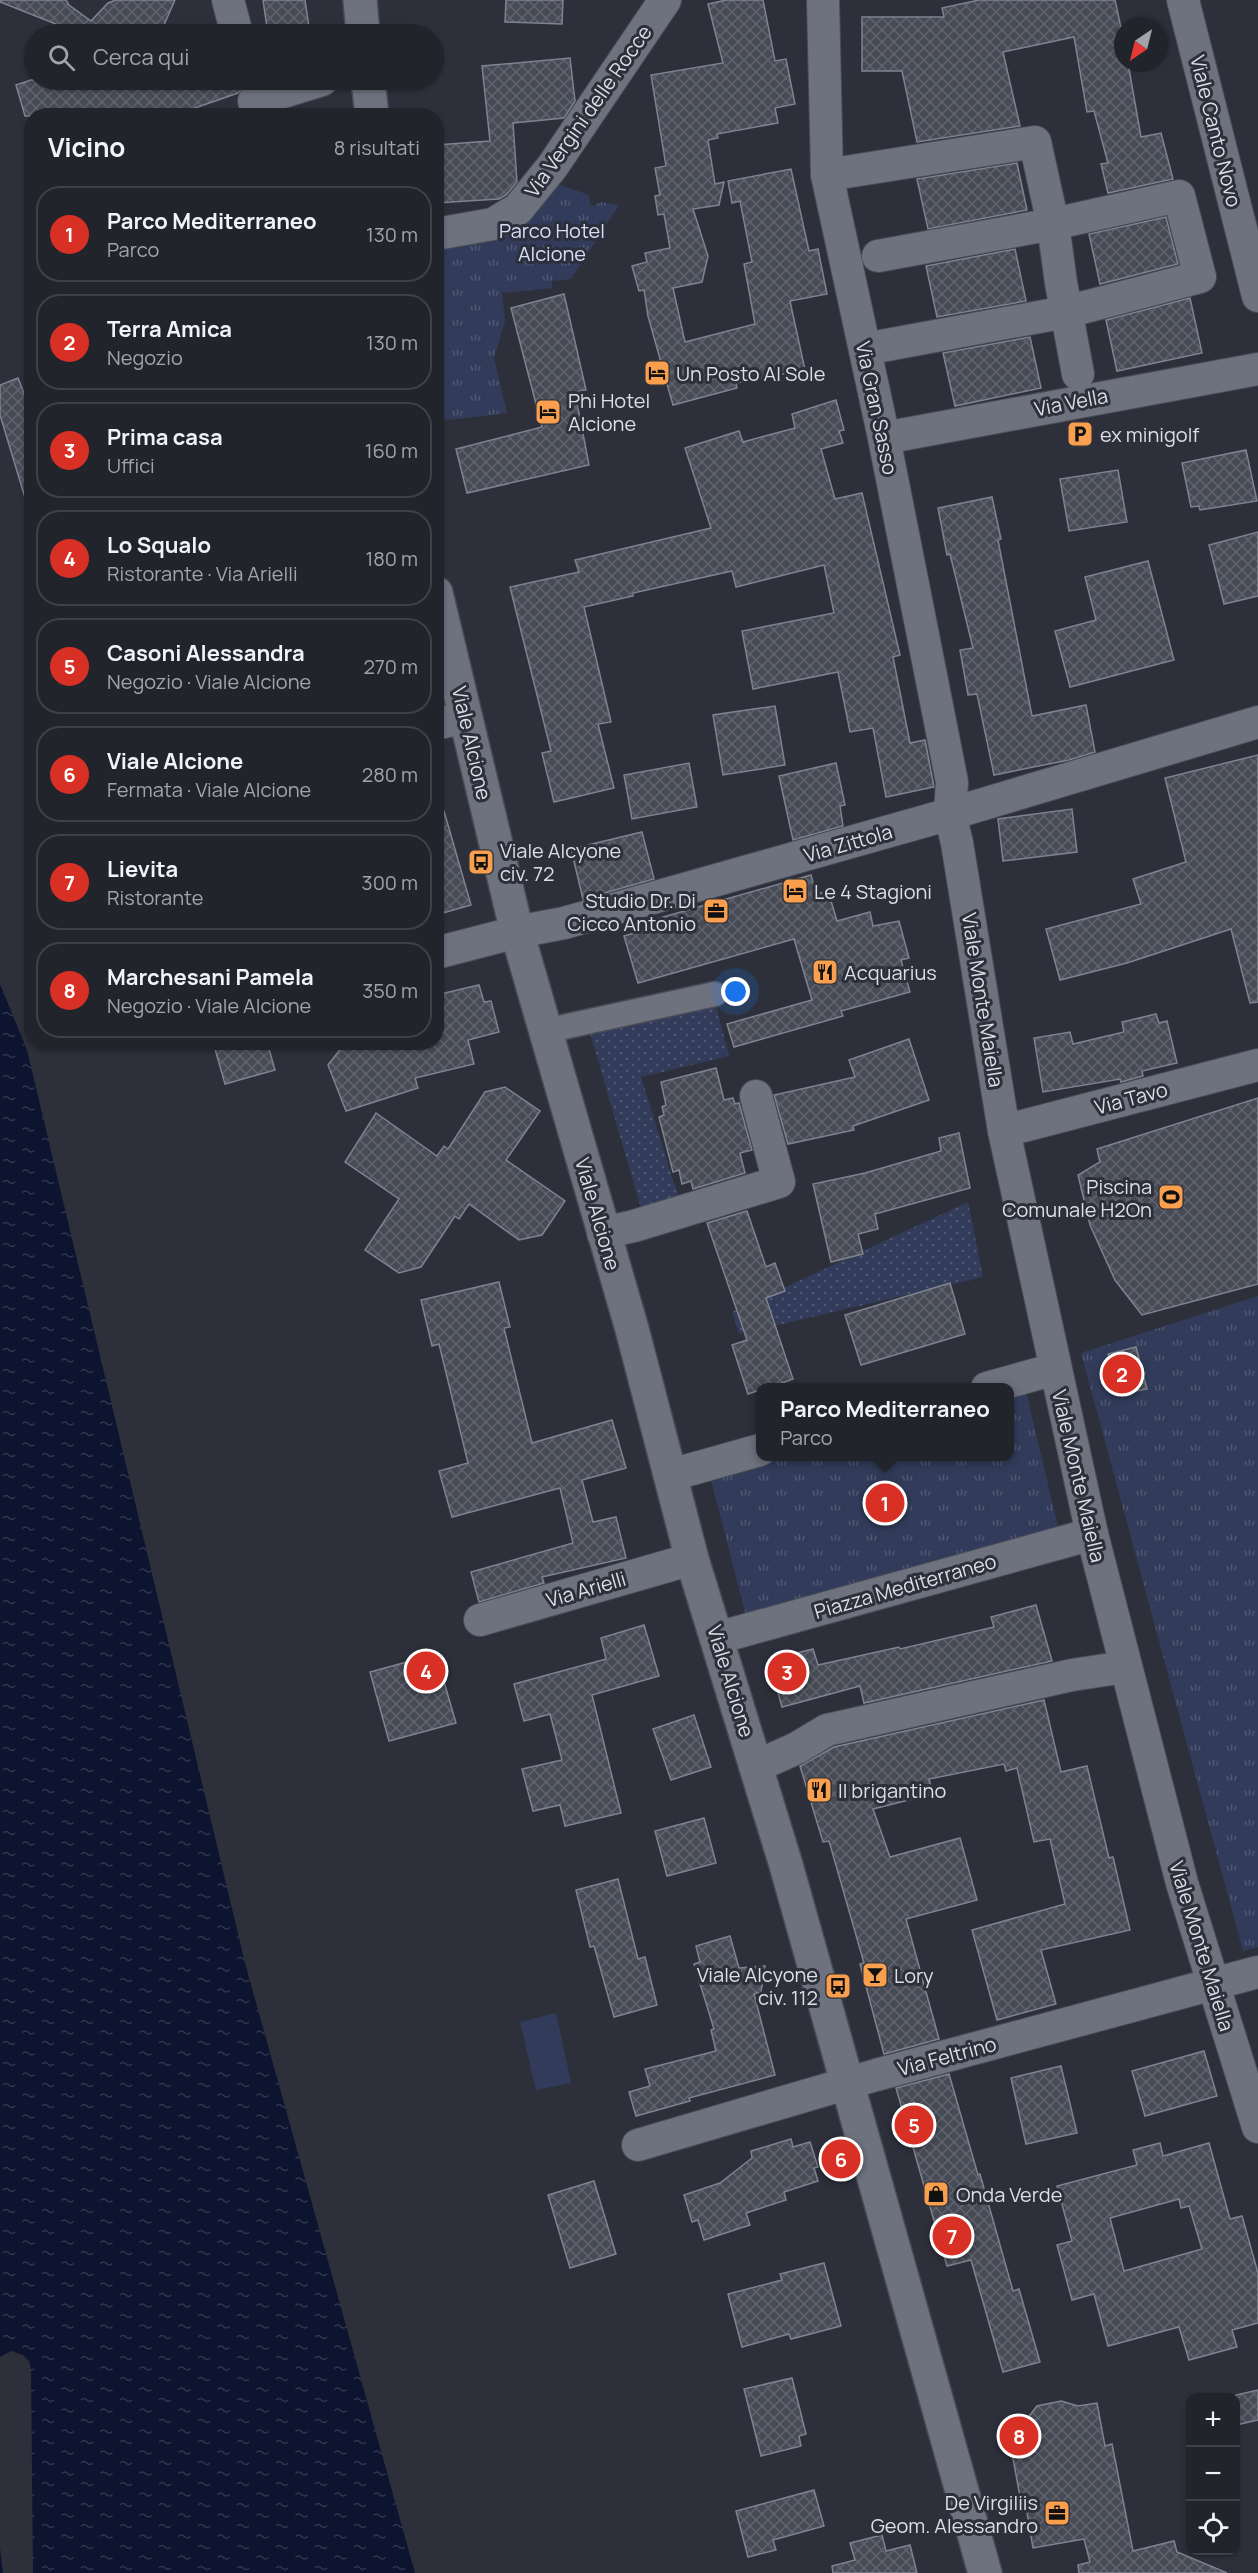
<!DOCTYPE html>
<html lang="it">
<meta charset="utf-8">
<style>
:root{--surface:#22242c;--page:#2e3038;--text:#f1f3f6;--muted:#a2a4a9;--line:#3f4148;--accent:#d93025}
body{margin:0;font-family:Manrope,sans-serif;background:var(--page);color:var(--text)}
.controls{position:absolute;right:18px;bottom:18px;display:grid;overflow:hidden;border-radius:12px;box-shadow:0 2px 4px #0004}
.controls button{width:54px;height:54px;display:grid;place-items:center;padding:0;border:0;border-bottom:2px solid var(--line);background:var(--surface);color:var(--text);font:30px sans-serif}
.compass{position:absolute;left:1114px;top:18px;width:54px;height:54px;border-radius:50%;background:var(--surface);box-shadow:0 2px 4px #0004;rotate:215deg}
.you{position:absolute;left:736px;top:992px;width:21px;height:21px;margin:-15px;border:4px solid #fff;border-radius:50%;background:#1a73e8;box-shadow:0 0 0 9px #1a73e833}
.badge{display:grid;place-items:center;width:39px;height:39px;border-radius:50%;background:var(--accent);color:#fff;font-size:20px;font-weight:700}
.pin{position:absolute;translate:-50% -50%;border:3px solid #fff;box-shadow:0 2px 6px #0006}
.popup{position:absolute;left:756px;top:1383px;width:258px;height:78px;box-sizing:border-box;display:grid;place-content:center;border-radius:12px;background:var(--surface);filter:drop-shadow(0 2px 4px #0005);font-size:20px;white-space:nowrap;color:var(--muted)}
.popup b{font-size:22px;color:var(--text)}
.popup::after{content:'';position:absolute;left:50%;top:100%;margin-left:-12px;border:12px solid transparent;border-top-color:var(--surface)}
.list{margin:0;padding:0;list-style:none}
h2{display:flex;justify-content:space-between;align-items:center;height:78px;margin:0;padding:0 24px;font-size:26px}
h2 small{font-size:20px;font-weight:400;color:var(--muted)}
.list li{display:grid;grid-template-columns:39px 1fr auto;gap:18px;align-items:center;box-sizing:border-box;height:96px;margin:0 12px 12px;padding:0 12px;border:2px solid var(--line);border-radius:24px}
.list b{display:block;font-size:22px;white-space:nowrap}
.list p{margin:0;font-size:20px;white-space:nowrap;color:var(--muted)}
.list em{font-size:20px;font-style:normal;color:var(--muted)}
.icon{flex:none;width:33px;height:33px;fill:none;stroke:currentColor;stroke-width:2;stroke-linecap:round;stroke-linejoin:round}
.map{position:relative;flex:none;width:1258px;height:2573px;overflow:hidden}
.search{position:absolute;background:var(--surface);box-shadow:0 2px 4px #0004;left:24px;top:24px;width:420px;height:66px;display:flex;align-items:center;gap:15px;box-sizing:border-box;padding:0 21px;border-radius:33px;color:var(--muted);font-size:22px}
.panel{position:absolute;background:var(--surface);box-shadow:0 2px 4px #0004;left:24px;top:108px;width:420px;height:942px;border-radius:24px}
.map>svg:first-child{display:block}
</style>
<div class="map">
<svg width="1258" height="2573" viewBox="0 0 1258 2573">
<defs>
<pattern id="grass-tufts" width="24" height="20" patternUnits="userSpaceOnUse" patternTransform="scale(1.5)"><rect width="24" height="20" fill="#323c5a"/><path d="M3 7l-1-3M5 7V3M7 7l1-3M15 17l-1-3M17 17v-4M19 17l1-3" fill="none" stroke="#4f5872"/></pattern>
<pattern id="garden-dots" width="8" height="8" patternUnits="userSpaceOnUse" patternTransform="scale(1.5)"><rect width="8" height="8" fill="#323c5a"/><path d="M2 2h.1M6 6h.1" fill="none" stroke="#4f5872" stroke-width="1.8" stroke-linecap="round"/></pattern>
<pattern id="water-ripples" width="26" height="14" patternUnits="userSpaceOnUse" patternTransform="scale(1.5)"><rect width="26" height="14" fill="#0d1430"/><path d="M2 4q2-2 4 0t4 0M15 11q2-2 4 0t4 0" fill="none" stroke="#30364e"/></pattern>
<pattern id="building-cross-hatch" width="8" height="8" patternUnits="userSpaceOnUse" patternTransform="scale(1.5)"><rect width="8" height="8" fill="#474b56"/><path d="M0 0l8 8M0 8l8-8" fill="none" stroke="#61646e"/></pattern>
</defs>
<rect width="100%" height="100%" fill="#2d303b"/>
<g fill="url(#grass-tufts)">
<path d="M560,185L589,195L590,205L594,206L600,202L619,205L571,279L552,281V288L502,293L505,321L494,358L507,413L440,421L436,382V250L485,241Z"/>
<path d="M1258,1296V1947L1243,1951L1081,1353Z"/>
<path d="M1025,1387L1059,1531L748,1623L710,1476L780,1457L1010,1456V1391Z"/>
</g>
<g fill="url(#garden-dots)">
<path d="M716,1006L729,1056L641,1077L680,1202L643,1215L588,1026Z"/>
<path d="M968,1202L983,1277L739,1334L732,1312Z"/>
</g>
<path fill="#323c5a" d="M556,2013L571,2083L536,2090L520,2022Z"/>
<path fill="url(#water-ripples)" d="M0,984L27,1050L245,1963L415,2573H0Z"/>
<path fill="#2d303b" d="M11,2351L23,2355L29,2361L31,2370L33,2573H3L0,2548V2357Z"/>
<g fill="url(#building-cross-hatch)" stroke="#7f8390" stroke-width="1.5" fill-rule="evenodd">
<path d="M0,0H66L69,5L91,21L108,3L116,0H175L160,34H60L61,26L0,2Z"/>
<path d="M263,0H305L310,34H268Z"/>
<path d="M506,0H563L562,24L505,22Z"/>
<path d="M726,0H763L775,61L786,59L795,104L775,108L778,123L717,134L718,138L708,140L715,184L724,182L719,205L693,209L708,256L702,282L673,288L685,342L755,324L744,264L752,262L740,201L732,203L728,181L791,169L809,251L818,249L827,294L790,301L805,370L736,383L737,388L673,405L648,316L644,290L639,291L632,266L647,262L645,253L670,248L664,214L658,215L655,196L660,195L655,168L666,166L651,75L723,63L708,4Z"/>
<path d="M979,0H1115L1123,37V63H1128L1141,137L1161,133L1173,179L1108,193L1101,164L1108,163L1094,111L1087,112L1074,37L1003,52L1020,126L917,142L902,71H862V17H944L942,8Z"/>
<path d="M570,58L575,101L564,118L513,123L517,182L506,195L499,199L436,203V145L490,141L482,66Z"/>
<path d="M31,80H263L248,84L238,93L172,116H25L16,85Z"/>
<path d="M1017,163L1027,210L928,229L917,179Z"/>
<path d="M1166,217L1178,264L1100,284L1089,234Z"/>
<path d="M1015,249L1026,301L937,317L926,266Z"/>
<path d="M564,294L586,390L575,392L589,465L467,493L456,449L542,427L511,308Z"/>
<path d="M1190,298L1202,353L1117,371L1106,320Z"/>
<path d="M1030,337L1041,388L955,406L943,353Z"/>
<path d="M18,378L32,414V500L26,501L0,415V385Z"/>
<path d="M836,400L844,430L839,431L843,443L821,449L835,499L862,493L900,655L893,657L910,743L925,740L934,787L886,797L873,728L850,732L838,672L753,689L742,631L834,613L824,565L736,587L732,571L633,593V596L584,607L611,722L598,724L614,788L554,802L542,753L551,751L510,587L579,572L575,560L711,528L685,448L739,431L743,442L795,428L792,414Z"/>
<path d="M1246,450L1257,501L1200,510L1199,506L1191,507L1182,463Z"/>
<path d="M1118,470L1127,522L1069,531L1060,479Z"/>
<path d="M992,497L1001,539L998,540L1032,716L1086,705L1095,752L1069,760L994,775L977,694L968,695L960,650L973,648L950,554L947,555L938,508Z"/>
<path d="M1258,532V596L1224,604L1209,545Z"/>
<path d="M1148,561L1174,660L1070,687L1055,631L1096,620L1085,577Z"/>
<path d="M775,706L785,765L723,775L713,715Z"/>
<path d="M1258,755V1002L1250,1003L1231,929L1127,963L1060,980L1046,929L1141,904L1133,879L1186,862L1165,778Z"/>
<path d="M689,763L697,807L632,819L624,775Z"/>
<path d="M836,763L845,805L840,806L843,826L793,840L779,776Z"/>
<path d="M1072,809L1077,852L1003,861L998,819Z"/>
<path d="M444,811L471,905L436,915V812Z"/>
<path d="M642,832L654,879L583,899L571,849Z"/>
<path d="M811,875L816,894L828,891L837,921L870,912L873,926L899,921L909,958L901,960L910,992L841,1011L843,1016L734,1047L727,1024L812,1000L794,939L638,983L624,936L658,926L656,919Z"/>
<path d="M479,985L484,1002L491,1001L499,1032L468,1040L474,1064L415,1078L418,1088L346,1111L328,1065L346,1042H436V995Z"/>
<path d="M1156,1014L1159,1023L1167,1021L1177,1063L1142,1071L1143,1076L1121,1082L1120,1079L1043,1092L1034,1038L1070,1032L1073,1044L1124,1032L1122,1022Z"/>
<path d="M909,1039L929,1100L853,1126L854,1130L788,1144L774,1095L855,1077L849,1060Z"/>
<path d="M213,1042H267L275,1070L225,1084Z"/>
<path d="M716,1068L724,1100L733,1098L735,1104L739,1103L752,1150L740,1153L745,1173L693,1189L691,1181L682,1184L679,1170L673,1172L659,1117L664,1115L662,1107L666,1105L661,1082Z"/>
<path d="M505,1087L540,1111L506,1160L565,1201L542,1235L519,1240L469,1204L459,1219L455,1216L421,1267L399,1273L365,1250L399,1199L345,1162L376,1113L437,1156L444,1146L448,1149L485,1092Z"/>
<path d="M1258,1098V1284L1142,1315L1115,1280L1090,1225L1078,1175L1100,1162L1097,1149Z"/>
<path d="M959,1133L970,1188L875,1214L878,1229L858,1234L863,1254L831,1262L813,1184L865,1173L941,1151L939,1138Z"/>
<path d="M747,1211L766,1267L775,1263L785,1291L766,1298L793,1379L768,1388H760V1390L748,1394L732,1345L747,1340L707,1223Z"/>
<path d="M499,1282L510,1327L504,1328L532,1443L612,1420L626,1468L582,1480L593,1522L616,1517L626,1558L542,1577L544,1583L479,1602L471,1572L573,1543L560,1488L452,1517L439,1471L468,1463L439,1344L432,1346L421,1300Z"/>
<path d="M950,1283L965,1334L861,1365L845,1315Z"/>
<path d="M1136,1347L1147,1389L1121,1394L1108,1354Z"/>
<path d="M1036,1605L1052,1661L864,1703L860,1686L782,1707L769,1660L813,1649L818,1665L899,1647L900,1649L994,1627L991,1617Z"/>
<path d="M644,1625L659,1676L592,1695L621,1813L565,1826L560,1805L533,1811L522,1769L562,1760L550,1714L524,1721L514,1684L606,1659L601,1638Z"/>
<path d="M436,1654L456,1723L389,1741L370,1672Z"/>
<path d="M1044,1700L1061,1772L1087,1766L1109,1858L1113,1857L1130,1930L1041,1950L1056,2004L997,2020L972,1930L1065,1904L1050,1839L1034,1842L1017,1768L1006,1771L1004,1764L929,1779L933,1794L873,1809L890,1857L960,1838L977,1900L906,1919L939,2039L884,2054L860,1964L864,1963L829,1841L823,1842L800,1766L834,1747Z"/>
<path d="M694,1715L711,1767L671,1780L653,1729Z"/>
<path d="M704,1818L716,1863L667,1876L655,1831Z"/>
<path d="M618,1879L638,1959L645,1957L657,2005L614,2017L594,1946L590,1947L576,1890Z"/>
<path d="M730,1936L739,1968L765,1966L761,1992L754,1994L775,2075L689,2098L690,2101L636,2116L629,2092L650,2086L645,2069L716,2051L711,2030L714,2029L694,1964L700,1962L696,1946Z"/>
<path d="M1204,2051L1217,2096L1145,2116L1132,2071Z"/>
<path d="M1061,2066L1077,2133L1026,2144L1011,2078Z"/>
<path d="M949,2074L978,2175L980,2174L1013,2291L1019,2289L1040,2362L1003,2372L971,2260L947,2266L896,2088Z"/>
<path d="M791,2139L793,2147L810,2142L818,2167L814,2168L818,2181L784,2192L786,2200L746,2213L750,2225L704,2240L698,2220L692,2222L684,2195L720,2183L752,2158L751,2151Z"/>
<path d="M1160,2143L1163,2156L1209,2143L1230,2219L1242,2216L1258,2273V2323L1232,2330L1237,2347L1189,2360L1179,2327L1108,2346L1094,2294L1072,2300L1057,2245L1072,2241L1057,2186L1137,2165L1133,2150ZM1179,2199L1181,2208L1189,2206L1202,2249L1124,2271L1110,2218Z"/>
<path d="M594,2181L616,2254L570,2268L548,2195Z"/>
<path d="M824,2263L841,2326L791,2339L789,2334L742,2347L728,2294L782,2280L780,2274Z"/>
<path d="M792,2378L806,2434L799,2436L801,2446L761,2456L744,2389Z"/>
<path d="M1258,2390V2420L1236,2425V2395Z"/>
<path d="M1061,2401L1078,2406L1097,2403L1105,2446L1112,2444L1133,2551L1174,2541L1177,2552L1227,2573H1079L1078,2565L1090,2562L1084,2539L1033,2548L1025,2501L1021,2502L1007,2426L1024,2423L1037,2406Z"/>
<path d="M814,2490L824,2526L773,2540L776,2550L748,2557L736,2511Z"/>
<path d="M882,2535L886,2551L910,2545L917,2573H833L832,2566L855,2560L850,2543Z"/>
</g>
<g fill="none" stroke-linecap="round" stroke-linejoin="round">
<g stroke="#494c55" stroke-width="27">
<path id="pedestrian" d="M545,1031L715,994"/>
</g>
<g stroke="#494c55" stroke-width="34">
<g id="minor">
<path d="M228,0L237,34"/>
<path d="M823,0L827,175L884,438L952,782L950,814L957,843L1004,1131L1092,1534L1182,1883L1258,2127"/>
<path d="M1183,0L1258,296"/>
<path d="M254,101L322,80"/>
<path d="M827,175L1035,142L1053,224L1061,283L1078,374"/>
<path d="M436,234L493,224L518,209L552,167L665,0"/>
<path d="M865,349L1066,312L1200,277L1179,196L1053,224L878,256"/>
<path d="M884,438L1258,369"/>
<path d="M436,724L466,717"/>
<path d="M436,953L517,932L564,923L950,814L1258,722"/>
<path d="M1004,1131L1258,1065"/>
<path d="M603,1233L634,1226L779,1182L756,1096"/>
<path d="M987,1388L1055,1369"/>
<path d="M671,1475L760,1450"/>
<path d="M480,1620L692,1559"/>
<path d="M717,1638L1092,1534"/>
<path d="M757,1766L797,1748L827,1730L1072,1675L1125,1667"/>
<path d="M638,2145L876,2075L1258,1972"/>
</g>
</g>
<g stroke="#494c55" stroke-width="36">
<g id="tertiary">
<path d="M360,0L363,34"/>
<path d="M368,80L372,116"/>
<path d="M436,593L517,932L632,1329L692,1559L786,1865L985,2573"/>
</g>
</g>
<use href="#pedestrian" stroke="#6e727f" stroke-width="24"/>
<use href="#minor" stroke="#6e727f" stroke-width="32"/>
<use href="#tertiary" stroke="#6e727f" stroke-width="33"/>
</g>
<defs>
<g id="hotel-square" transform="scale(1.35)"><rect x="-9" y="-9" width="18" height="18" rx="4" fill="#f99f4d" stroke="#2d303b"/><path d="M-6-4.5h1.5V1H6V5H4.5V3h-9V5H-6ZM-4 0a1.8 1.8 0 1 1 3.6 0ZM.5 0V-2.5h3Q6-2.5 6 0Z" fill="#111"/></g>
<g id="parking-square" transform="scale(1.35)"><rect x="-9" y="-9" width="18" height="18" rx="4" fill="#f99f4d" stroke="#2d303b"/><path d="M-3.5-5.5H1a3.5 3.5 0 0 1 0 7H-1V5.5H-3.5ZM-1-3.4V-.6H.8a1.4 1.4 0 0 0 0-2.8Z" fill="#111"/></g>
<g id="bus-square" transform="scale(1.35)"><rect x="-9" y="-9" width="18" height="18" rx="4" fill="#f99f4d" stroke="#2d303b"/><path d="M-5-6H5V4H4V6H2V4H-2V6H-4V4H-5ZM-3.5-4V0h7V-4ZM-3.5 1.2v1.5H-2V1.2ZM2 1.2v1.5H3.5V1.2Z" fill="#111"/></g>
<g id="office-square" transform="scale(1.35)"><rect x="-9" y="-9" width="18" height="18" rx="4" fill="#f99f4d" stroke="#2d303b"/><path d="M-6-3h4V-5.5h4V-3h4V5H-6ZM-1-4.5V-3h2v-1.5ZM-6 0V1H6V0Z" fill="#111"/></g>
<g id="restaurant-square" transform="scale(1.35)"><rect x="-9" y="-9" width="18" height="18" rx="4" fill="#f99f4d" stroke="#2d303b"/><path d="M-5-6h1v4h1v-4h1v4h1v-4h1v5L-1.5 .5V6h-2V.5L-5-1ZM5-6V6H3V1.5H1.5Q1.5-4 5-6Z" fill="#111"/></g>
<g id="stadium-square" transform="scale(1.35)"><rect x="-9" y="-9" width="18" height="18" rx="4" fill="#f99f4d" stroke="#2d303b"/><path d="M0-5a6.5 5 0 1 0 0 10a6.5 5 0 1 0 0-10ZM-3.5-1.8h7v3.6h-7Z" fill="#111"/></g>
<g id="bar-square" transform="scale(1.35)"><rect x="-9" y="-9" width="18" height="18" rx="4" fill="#f99f4d" stroke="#2d303b"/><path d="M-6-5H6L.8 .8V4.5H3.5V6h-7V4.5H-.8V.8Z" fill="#111"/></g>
<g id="shop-square" transform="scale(1.35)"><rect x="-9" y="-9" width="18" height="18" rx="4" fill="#f99f4d" stroke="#2d303b"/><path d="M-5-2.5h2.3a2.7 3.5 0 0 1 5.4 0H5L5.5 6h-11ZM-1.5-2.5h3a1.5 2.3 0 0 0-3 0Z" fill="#111"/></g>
</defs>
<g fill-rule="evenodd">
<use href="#hotel-square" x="657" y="373"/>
<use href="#hotel-square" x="548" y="412"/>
<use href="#parking-square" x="1080" y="434"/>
<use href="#bus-square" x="481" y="862"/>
<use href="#hotel-square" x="795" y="891"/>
<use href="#office-square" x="716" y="911"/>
<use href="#restaurant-square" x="825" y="972"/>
<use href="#stadium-square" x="1171" y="1197"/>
<use href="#restaurant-square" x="819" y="1790"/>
<use href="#bar-square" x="875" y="1975"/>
<use href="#bus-square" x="838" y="1986"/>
<use href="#shop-square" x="936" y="2194"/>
<use href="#office-square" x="1057" y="2513"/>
</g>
<g text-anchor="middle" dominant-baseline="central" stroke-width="6" stroke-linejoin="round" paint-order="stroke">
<g font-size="20" fill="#dcdfe6" stroke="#2d303b">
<text transform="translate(588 111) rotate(-55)">Via Vergini delle Rocce</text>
<text transform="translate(1216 131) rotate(76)">Viale Canto Novo</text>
<text transform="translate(1071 402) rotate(-11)">Via Vella</text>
<text transform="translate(877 408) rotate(78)">Via Gran Sasso</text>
<text transform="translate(472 743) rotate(77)">Viale Alcione</text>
<text transform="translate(848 843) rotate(-16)">Via Zittola</text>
<text transform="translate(983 1000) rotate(81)">Viale Monte Maiella</text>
<text transform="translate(1131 1098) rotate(-15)">Via Tavo</text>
<text transform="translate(598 1214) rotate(74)">Viale Alcione</text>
<text transform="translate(1079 1476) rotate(77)">Viale Monte Maiella</text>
<text transform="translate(905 1586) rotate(-16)">Piazza Mediterraneo</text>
<text transform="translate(586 1589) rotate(-16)">Via Arielli</text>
<text transform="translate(731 1681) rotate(73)">Viale Alcione</text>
<text transform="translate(1202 1946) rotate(73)">Viale Monte Maiella</text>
<text transform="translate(947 2056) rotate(-15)">Via Feltrino</text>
</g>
<g font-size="20" fill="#d6dff7" stroke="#2d303b">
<text x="552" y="230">Parco Hotel<tspan x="552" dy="23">Alcione</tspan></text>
</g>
<g font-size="20" fill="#dcdfe6" stroke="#2d303b" text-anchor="start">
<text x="676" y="373">Un Posto Al Sole</text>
<text x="568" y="400">Phi Hotel<tspan x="568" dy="23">Alcione</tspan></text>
<text x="1100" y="434">ex minigolf</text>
<text x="500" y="850">Viale Alcyone<tspan x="500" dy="23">civ. 72</tspan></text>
<text x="814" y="891">Le 4 Stagioni</text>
<text x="696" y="900" text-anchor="end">Studio Dr. Di<tspan x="696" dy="23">Cicco Antonio</tspan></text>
<text x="844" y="972">Acquarius</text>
<text x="1152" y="1186" text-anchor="end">Piscina<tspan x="1152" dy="23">Comunale H2On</tspan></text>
<text x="838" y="1790">Il brigantino</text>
<text x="818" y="1974" text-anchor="end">Viale Alcyone<tspan x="818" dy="23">civ. 112</tspan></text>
<text x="894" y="1975">Lory</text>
<text x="956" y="2194">Onda Verde</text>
<text x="1038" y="2502" text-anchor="end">De Virgiliis<tspan x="1038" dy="23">Geom. Alessandro</tspan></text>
</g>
</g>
</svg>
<div class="controls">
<button>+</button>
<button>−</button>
<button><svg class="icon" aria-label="locate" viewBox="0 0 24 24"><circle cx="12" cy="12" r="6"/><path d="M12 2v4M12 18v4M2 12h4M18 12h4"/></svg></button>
</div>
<svg class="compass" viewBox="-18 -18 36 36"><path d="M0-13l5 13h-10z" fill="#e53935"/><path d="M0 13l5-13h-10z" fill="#a2a4a9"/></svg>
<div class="you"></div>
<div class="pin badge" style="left:885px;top:1503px">1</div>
<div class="popup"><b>Parco Mediterraneo</b>Parco</div>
<div class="pin badge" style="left:1122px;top:1374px">2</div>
<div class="pin badge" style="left:787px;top:1672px">3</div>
<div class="pin badge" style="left:426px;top:1671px">4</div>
<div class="pin badge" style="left:914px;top:2125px">5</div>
<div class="pin badge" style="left:841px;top:2159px">6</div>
<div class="pin badge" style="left:952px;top:2236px">7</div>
<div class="pin badge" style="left:1019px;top:2436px">8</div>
<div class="search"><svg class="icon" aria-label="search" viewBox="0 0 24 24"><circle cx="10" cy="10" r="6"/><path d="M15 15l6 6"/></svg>Cerca qui</div>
<section class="panel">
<h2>Vicino<small>8 risultati</small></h2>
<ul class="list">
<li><span class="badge">1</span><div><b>Parco Mediterraneo</b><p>Parco</p></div><em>130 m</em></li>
<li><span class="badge">2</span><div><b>Terra Amica</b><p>Negozio</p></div><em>130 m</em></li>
<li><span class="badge">3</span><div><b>Prima casa</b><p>Uffici</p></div><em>160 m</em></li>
<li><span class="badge">4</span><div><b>Lo Squalo</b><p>Ristorante · Via Arielli</p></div><em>180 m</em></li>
<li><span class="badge">5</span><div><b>Casoni Alessandra</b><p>Negozio · Viale Alcione</p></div><em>270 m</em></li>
<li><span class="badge">6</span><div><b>Viale Alcione</b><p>Fermata · Viale Alcione</p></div><em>280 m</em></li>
<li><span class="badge">7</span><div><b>Lievita</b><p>Ristorante</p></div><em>300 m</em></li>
<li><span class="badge">8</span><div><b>Marchesani Pamela</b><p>Negozio · Viale Alcione</p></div><em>350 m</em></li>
</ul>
</section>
</div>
